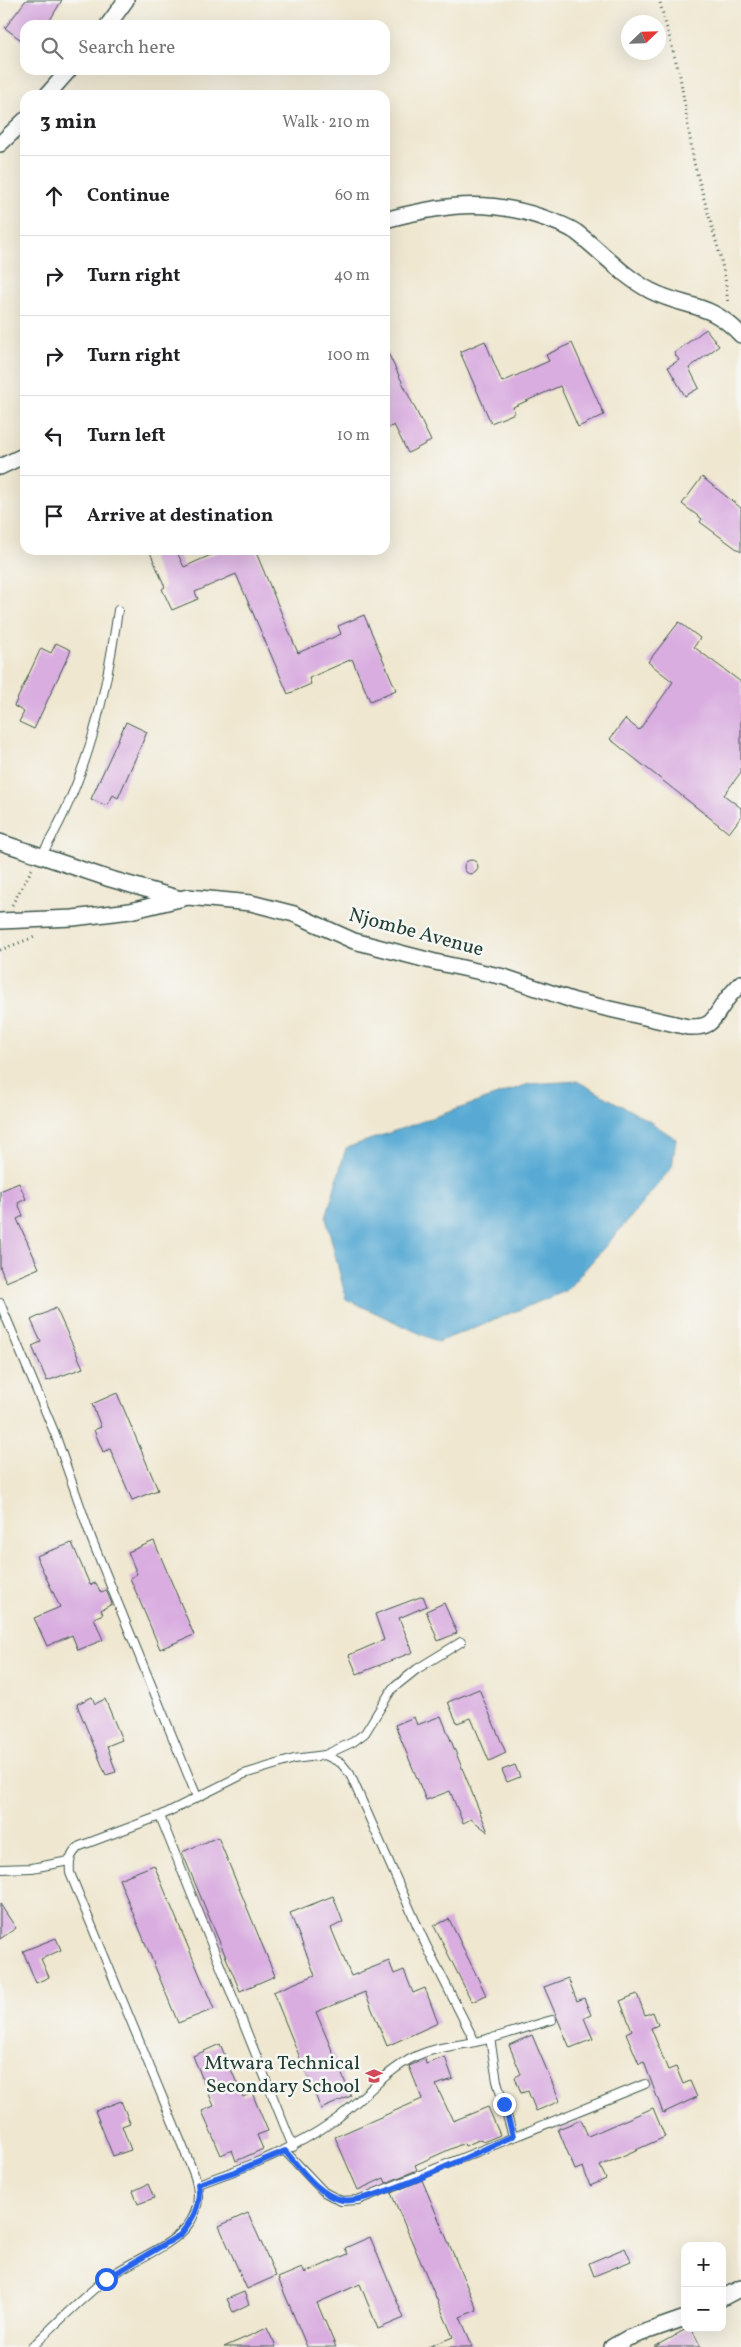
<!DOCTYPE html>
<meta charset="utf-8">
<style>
:root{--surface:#fff;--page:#f2f2f2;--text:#202124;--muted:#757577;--line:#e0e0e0}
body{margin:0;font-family:Vollkorn,serif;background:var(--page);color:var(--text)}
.controls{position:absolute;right:15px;bottom:15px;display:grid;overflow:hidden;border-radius:10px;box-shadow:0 5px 20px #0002}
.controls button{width:45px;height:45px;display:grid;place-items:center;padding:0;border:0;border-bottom:1px solid var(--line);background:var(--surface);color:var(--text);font:25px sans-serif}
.compass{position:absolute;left:621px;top:15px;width:45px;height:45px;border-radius:50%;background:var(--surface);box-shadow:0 5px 20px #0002;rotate:67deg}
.stop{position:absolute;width:15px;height:15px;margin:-11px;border:4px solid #2563eb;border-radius:50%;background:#fff}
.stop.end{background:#2563eb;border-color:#fff;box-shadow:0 1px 5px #0008}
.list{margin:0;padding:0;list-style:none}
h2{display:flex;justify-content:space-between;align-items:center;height:65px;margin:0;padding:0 20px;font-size:21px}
h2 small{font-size:16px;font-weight:400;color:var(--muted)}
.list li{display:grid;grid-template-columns:32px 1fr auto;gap:15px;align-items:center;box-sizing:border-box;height:80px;padding:0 20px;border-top:1px solid var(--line)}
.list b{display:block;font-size:19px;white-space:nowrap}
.list em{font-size:16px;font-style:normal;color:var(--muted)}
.icon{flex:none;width:28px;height:28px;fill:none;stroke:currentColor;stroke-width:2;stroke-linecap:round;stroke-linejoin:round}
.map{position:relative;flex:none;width:741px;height:2347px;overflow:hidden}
.search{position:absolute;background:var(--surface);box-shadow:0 5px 20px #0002;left:20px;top:20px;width:370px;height:55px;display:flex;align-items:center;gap:12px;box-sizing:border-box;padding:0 18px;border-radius:15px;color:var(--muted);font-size:19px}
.panel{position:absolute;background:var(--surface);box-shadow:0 5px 20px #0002;left:20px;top:90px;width:370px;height:465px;border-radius:15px}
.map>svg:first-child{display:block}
</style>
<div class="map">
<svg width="741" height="2347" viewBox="0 0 741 2347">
<rect width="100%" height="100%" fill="#f6f6f2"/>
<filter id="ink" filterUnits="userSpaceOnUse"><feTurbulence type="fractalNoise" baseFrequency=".02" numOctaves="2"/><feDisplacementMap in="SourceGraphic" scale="10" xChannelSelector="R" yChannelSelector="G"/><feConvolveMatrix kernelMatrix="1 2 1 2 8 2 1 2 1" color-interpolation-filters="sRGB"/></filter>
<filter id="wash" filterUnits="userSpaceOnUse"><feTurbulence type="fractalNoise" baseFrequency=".0096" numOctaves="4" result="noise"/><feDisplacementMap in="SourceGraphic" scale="20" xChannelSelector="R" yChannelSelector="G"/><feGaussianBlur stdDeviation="1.12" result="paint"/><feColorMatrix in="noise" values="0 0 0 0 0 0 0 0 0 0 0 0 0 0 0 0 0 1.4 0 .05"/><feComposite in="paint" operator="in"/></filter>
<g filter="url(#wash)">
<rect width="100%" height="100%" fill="#efe7d0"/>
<path fill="#59aad4" stroke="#3c7484" d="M577,1081L649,1121L676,1139L672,1167L630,1218L566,1291L438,1342L346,1299L326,1218L346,1148L529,1084Z"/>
<g id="blocks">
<g fill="#d9ade0">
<path d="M26,0H62L47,25H25V43L5,28Z"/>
<path d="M706,329L719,346L689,368L699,388L685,396L668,367L679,360L674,353Z"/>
<path d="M485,341L502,382L549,361L546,355L572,343L604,415L578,427L560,386L513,407L515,413L491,423L460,352Z"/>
<path d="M385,347L431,441L408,453L394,425L385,430Z"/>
<path d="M702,477L741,508V552L700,522L702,519L682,504Z"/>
<path d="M149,550H176L184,567L222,550H255L298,653L341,634L338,626L364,615L396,690L370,701L352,659L309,678L311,684L288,694L236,574L195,592L198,599L172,610L162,589L165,587Z"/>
<path d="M679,622L700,638L694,647L741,682V772L724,795L741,808V817L729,833L610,739L625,719L639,730L673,682L648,662Z"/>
<path d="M56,643L71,650L34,729L19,722L24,712L14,706L41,648L51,653Z"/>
<path d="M126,722L147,732L118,798L113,795L107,806L91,799Z"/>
<circle cx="471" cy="867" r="7"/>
<path d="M19,1183L26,1199L18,1203L23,1216L17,1219L39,1268L6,1282L0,1267V1191Z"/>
<path d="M56,1308L83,1368L47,1381L32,1346L41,1342L31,1320Z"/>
<path d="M117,1393L158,1490L132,1500L110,1449L103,1452L94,1430L101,1427L92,1404Z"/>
<path d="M154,1541L194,1635L160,1649L130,1578L137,1574L128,1552Z"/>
<path d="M72,1543L90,1585L96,1583L101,1593L106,1590L112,1604L101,1610L103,1614L94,1618L103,1640L78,1650L72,1635L47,1646L34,1618L60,1607L36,1556Z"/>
<path d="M423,1596L427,1606L399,1618L413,1652L357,1674L349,1655L384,1640L375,1614Z"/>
<path d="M444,1603L457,1633L438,1641L426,1611Z"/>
<path d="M479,1689L506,1753L489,1761L471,1718L457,1723L448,1702Z"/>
<path d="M92,1697L95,1704L105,1699L122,1740L107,1746L116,1772L106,1775L79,1710L77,1704Z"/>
<path d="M441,1716L488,1832L471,1819L463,1823L450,1791L426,1800L395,1725L414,1717L417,1725Z"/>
<path d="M515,1765L520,1777L507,1782L502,1770Z"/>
<path d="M218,1837L275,1976L240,1991L182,1852Z"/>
<path d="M154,1865L214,2009L178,2023L119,1879Z"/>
<path d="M333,1896L343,1922L331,1928L351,1976L389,1961L394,1974L404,1970L413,1993L425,1988L438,2023L387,2046L365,1992L316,2012L351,2096L321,2109L273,1992L315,1975L290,1913Z"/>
<path d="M0,1904L16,1928L0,1939Z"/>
<path d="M449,1919L486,1995L472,2002L434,1926Z"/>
<path d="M56,1938L61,1950L41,1959L49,1977L36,1983L23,1951Z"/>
<path d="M568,1978L577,2001L584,1998L591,2015L584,2018L593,2039L570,2048L544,1987Z"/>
<path d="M637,1994L645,2015L653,2012L658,2025L651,2028L668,2070L676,2067L683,2084L690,2081L697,2097L663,2113L644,2062L639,2064L626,2033L632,2030L620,2001Z"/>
<path d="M532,2035L560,2101L536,2111L528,2091L521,2093L515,2077L521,2074L509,2045Z"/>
<path d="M220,2044L243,2097L252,2093L268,2131L257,2135L263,2149L236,2161L232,2150L221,2155L202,2111L214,2106L193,2056Z"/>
<path d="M445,2057L453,2079L436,2085L453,2121L488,2107L500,2135L483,2142L481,2139L465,2146L464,2143L415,2165L417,2170L386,2183L384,2178L358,2190L335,2137L422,2099L409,2066L425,2059L426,2064Z"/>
<path d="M121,2101L130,2123L122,2126L131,2150L113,2156L95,2111Z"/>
<path d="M653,2108L665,2137L600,2166L606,2179L590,2186L583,2167L575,2170L558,2129L581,2120L588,2136Z"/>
<path d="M422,2180L477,2310L460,2317L473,2347H428L453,2337L391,2193Z"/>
<path d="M148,2184L154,2198L138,2204L133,2191Z"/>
<path d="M248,2213L276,2276L247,2289L219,2226Z"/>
<path d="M370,2237L404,2318L378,2329L360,2284L317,2303L336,2347H307L278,2278L302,2268L305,2273L348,2254L345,2248Z"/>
<path d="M625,2248L631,2261L594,2276L589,2263Z"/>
<path d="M244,2292L249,2304L233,2312L227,2299Z"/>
<path d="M267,2328L276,2347H224Z"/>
<path d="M688,2328H691L701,2347H654Z"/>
</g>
</g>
</g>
<g filter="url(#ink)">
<use href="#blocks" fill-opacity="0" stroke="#3e564b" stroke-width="1"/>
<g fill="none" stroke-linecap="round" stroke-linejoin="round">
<g stroke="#3e564b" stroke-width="10">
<g id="lane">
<path d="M41,856C87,781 106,696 118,610"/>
<path d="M0,1303L55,1434L92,1540L197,1797"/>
<path d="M325,1755L353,1742L365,1733L392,1689L417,1669L461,1642"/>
<path d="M160,1816L293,2147"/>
<path d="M0,1869L32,1868L69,1861"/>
<path d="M490,2038L497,2081L513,2136"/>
<path d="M285,2151L324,2192L341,2201L358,2200L645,2084"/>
<path d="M198,2184C247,2167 293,2150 335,2120C362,2100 385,2071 416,2056C435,2047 455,2046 475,2042C501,2037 526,2027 552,2020"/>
<path d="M32,2347C56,2324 79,2300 106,2279C144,2250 216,2238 194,2174L70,1873C69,1861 70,1854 80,1846L160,1816L244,1774L294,1759L325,1755L341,1763L350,1774L425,1943L475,2042"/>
</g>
</g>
<g stroke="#3e564b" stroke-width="18">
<g id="street">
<path d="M108,25L126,0"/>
<path d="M47,95L69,70"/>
<path d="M0,144L25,120"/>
<path d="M385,220C440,205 486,198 541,217C553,221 566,225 576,232C601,251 622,276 651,291C687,309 709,301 741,335"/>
<path d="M0,467L25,455"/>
<path d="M0,842L107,878L177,898"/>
<path d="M0,921L73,918L130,911L188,897L251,903L294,914L354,941L435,962L504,977L575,1001L688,1027C713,1028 712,1020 725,1002C729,995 736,989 741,983"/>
<path d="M722,2298L741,2288"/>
<path d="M612,2347L628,2338L685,2318"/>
</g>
</g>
<g stroke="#3e564b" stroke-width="3" stroke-dasharray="1 4" stroke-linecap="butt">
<path d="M660,3L680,76L694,163L719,252L725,277L728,304"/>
<path d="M12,905L32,869"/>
<path d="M0,950L37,936"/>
</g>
<use href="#lane" stroke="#fff" stroke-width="8"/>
<use href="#street" stroke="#fff" stroke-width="15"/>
</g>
</g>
<g fill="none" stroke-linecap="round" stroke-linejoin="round" filter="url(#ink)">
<path stroke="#2563eb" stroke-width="6" d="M106,2279L180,2235C193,2219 202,2205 198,2184L237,2171L285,2151C299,2167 319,2196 342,2200C370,2206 481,2150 513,2136L504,2104"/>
</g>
<defs>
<g id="school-bare" transform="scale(1.35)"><path d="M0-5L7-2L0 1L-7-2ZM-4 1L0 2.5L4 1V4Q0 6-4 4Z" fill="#d1495b" stroke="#f6f6f2" stroke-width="2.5" paint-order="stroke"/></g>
</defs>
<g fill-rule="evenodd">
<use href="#school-bare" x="374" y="2076"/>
</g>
<g text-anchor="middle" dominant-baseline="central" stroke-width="5" stroke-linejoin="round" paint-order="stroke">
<g font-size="20" fill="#1f3d34" stroke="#f6f6f2">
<text transform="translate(416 933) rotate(15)">Njombe Avenue</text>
</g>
<g font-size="20" fill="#1f3d34" stroke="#f6f6f2" text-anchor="end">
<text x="360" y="2064">Mtwara Technical<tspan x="360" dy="23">Secondary School</tspan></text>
</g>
</g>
</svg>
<div class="controls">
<button>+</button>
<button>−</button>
</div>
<svg class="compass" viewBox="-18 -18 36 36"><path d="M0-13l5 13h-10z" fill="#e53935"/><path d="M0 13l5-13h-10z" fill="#757577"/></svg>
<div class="stop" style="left:106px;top:2279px"></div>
<div class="stop end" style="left:504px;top:2104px"></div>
<div class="search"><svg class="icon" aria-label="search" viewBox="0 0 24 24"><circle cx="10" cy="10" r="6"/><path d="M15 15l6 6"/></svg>Search here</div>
<section class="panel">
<h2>3 min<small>Walk · 210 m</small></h2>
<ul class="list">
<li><svg class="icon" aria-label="ahead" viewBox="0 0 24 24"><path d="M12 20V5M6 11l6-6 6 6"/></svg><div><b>Continue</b></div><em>60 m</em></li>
<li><svg class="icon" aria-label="right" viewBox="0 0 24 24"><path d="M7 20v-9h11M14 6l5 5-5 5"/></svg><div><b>Turn right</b></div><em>40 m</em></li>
<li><svg class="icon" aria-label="right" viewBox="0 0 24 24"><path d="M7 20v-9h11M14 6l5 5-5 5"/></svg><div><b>Turn right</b></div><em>100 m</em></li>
<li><svg class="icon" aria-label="left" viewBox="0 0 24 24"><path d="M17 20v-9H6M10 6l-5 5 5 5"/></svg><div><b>Turn left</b></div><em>10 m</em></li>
<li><svg class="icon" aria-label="arrive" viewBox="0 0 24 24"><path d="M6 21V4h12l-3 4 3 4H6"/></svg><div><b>Arrive at destination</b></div></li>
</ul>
</section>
</div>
